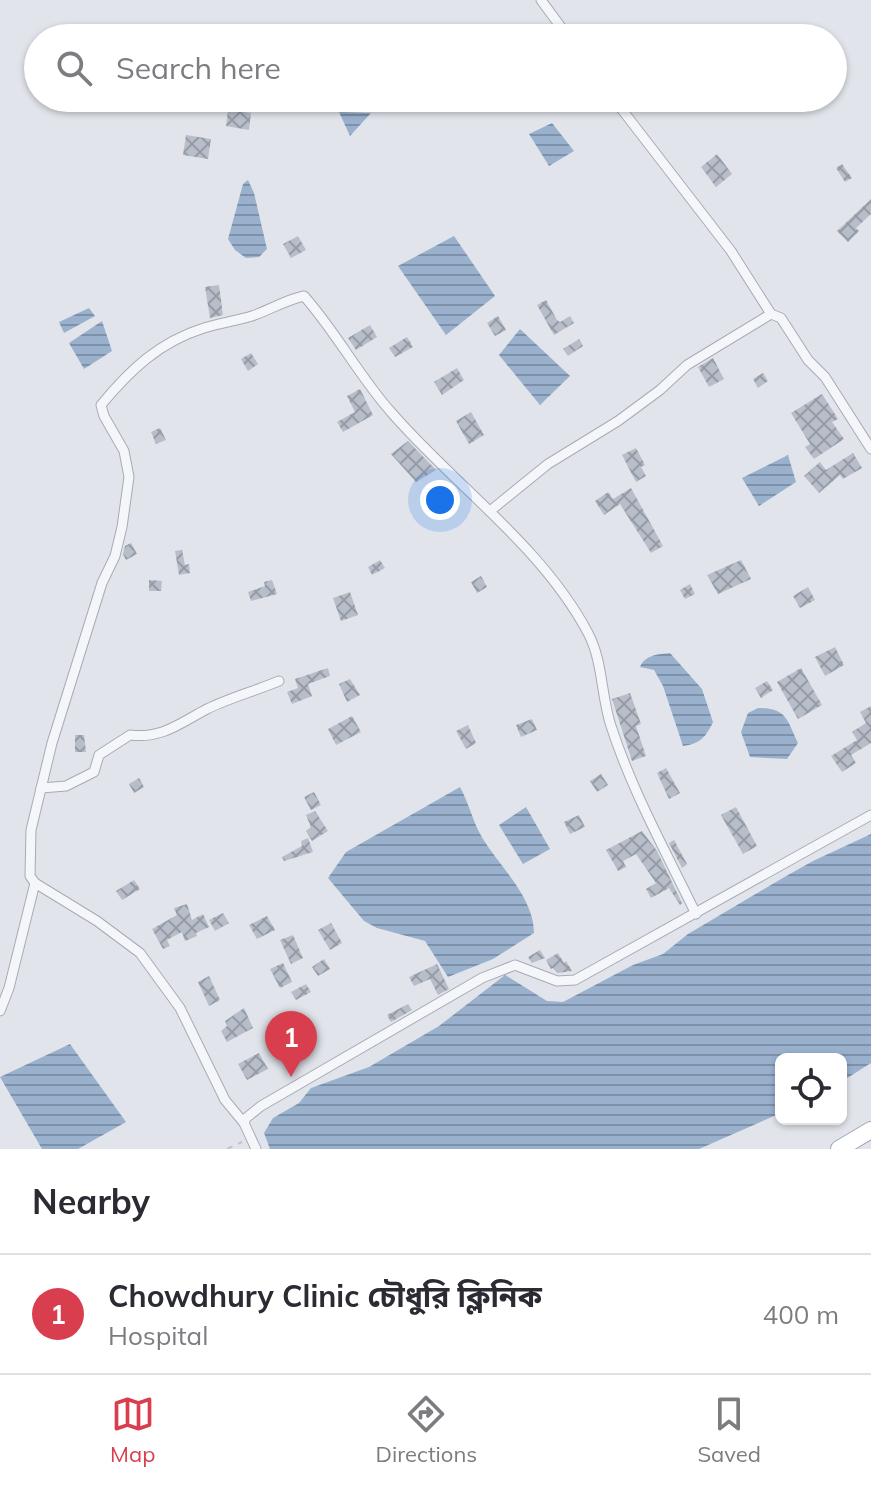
<!DOCTYPE html>
<meta charset="utf-8">
<style>
:root{--surface:#fff;--page:#f2f2f3;--text:#2b2b33;--muted:#7c7c81;--line:#e1e1e2;--accent:#d93e4f}
body{margin:0;font-family:Mulish,"Noto Sans Bengali",sans-serif;background:var(--page);color:var(--text)}
.controls{position:absolute;right:24px;bottom:24px;display:grid;overflow:hidden;border-radius:12px;box-shadow:0 2px 6px #0004}
.controls button{width:72px;height:72px;display:grid;place-items:center;padding:0;border:0;border-bottom:2px solid var(--line);background:var(--surface);color:var(--text);font:40px sans-serif}
.you{position:absolute;left:440px;top:500px;width:28px;height:28px;margin:-20px;border:6px solid #fff;border-radius:50%;background:#1a73e8;box-shadow:0 0 0 12px #1a73e833}
.badge{display:grid;place-items:center;width:52px;height:52px;border-radius:50%;background:var(--accent);color:#fff;font-size:26px;font-weight:700}
.pin{position:absolute;translate:-50% -66px;filter:drop-shadow(0 2px 4px #0008)}
.pin::after{content:'';position:absolute;top:42px;width:28px;height:24px;background:inherit;clip-path:polygon(0 0,100% 0,50% 100%)}
.list{margin:0;padding:0;list-style:none}
h2{display:flex;justify-content:space-between;align-items:center;height:104px;margin:0;padding:0 32px;font-size:34px}
h2 small{font-size:26px;font-weight:400;color:var(--muted)}
.list li{display:grid;grid-template-columns:52px 1fr auto;gap:24px;align-items:center;box-sizing:border-box;height:120px;padding:0 32px;border-top:2px solid var(--line)}
.list b{display:block;font-size:30px;white-space:nowrap}
.list p{margin:0;font-size:26px;white-space:nowrap;color:var(--muted)}
.list em{font-size:26px;font-style:normal;color:var(--muted)}
.icon{flex:none;width:44px;height:44px;fill:none;stroke:currentColor;stroke-width:2;stroke-linecap:round;stroke-linejoin:round}
.map{position:relative;flex:none;width:871px;height:1149px;overflow:hidden}
.search{position:absolute;background:var(--surface);box-shadow:0 2px 6px #0004;left:24px;right:24px;top:24px;height:88px;display:flex;align-items:center;gap:20px;box-sizing:border-box;padding:0 28px;border-radius:44px;color:var(--muted);font-size:30px}
.sheet{height:224px;background:var(--surface)}
nav{display:flex;justify-content:space-around;align-items:center;box-sizing:border-box;height:112px;border-top:2px solid var(--line);background:var(--surface);font-size:22px;color:var(--muted)}
nav a{display:grid;justify-items:center;gap:4px}
nav .on{color:var(--accent)}
.map>svg:first-child{display:block}
</style>
<div class="map">
<svg width="871" height="1149" viewBox="0 0 871 1149">
<defs>
<pattern id="water-rules" width="6" height="5" patternUnits="userSpaceOnUse" patternTransform="scale(2)"><rect width="6" height="5" fill="#9ab1ce"/><path d="M0 2.5h6" fill="none" stroke="#7e91a9"/></pattern>
<pattern id="building-cross-hatch" width="8" height="8" patternUnits="userSpaceOnUse" patternTransform="scale(2)"><rect width="8" height="8" fill="#b8bec9"/><path d="M0 0l8 8M0 8l8-8" fill="none" stroke="#969ba5"/></pattern>
</defs>
<rect width="100%" height="100%" fill="#e1e5eb"/>
<g fill="url(#water-rules)">
<path d="M339,112L371,113L350,136Z"/>
<path d="M552,123L574,151L549,166L529,134Z"/>
<path d="M248,180L254,193L267,249L259,257L246,258L235,250L228,239L243,184Z"/>
<path d="M454,236L495,296L446,335L398,266Z"/>
<path d="M89,308L95,316L64,333L59,322Z"/>
<path d="M102,321L112,351L84,369L69,343Z"/>
<path d="M520,329L570,376L540,405L499,355Z"/>
<path d="M788,455L796,482L759,506L742,478Z"/>
<path d="M670,653L702,689L713,722C706,737 700,744 683,746L663,686L654,670L640,667C645,655 658,654 670,653Z"/>
<path d="M758,708C787,708 787,720 798,743L787,759L750,757L741,732L748,713Z"/>
<path d="M460,787C469,803 473,823 483,839C501,868 534,898 534,933L493,959L448,977L425,941L377,928L364,921L328,878L346,852Z"/>
<path d="M526,807L550,849L523,864L499,825Z"/>
<path d="M871,834V1063L841,1082V1059H781V1113L699,1149H270L264,1133L273,1118L299,1103L311,1088L369,1067L439,1026L505,975L547,1001L563,1002L633,965L663,954L688,934L781,879L813,861Z"/>
<path d="M70,1044L126,1122L78,1149H42L0,1077Z"/>
</g>
<g fill="url(#building-cross-hatch)">
<path d="M682,26L689,38H663L675,30Z"/>
<path d="M228,110L251,113L249,130L226,126Z"/>
<path d="M186,135L211,139L208,159L183,155Z"/>
<path d="M717,154L732,174L716,187L701,167Z"/>
<path d="M842,164L852,178L845,182L836,168Z"/>
<path d="M871,199V214L856,228L859,231L848,242L837,231Z"/>
<path d="M298,236L306,250L291,258L283,244Z"/>
<path d="M219,285L223,315L210,318L205,287Z"/>
<path d="M546,300L557,320L560,322L570,316L574,323L554,335L537,305Z"/>
<path d="M498,316L506,330L495,336L487,323Z"/>
<path d="M370,325L377,337L356,350L348,338Z"/>
<path d="M407,337L413,347L395,357L389,348Z"/>
<path d="M579,339L583,346L568,356L563,349Z"/>
<path d="M251,353L258,364L248,371L241,359Z"/>
<path d="M713,358L724,379L709,387L698,367Z"/>
<path d="M457,368L464,380L442,395L434,382Z"/>
<path d="M763,373L768,381L758,388L753,379Z"/>
<path d="M360,389L373,415L343,432L337,422L355,412L347,396Z"/>
<path d="M822,394L838,419L832,422L844,439L814,459L805,447L810,444L791,413Z"/>
<path d="M471,412L484,435L469,444L456,421Z"/>
<path d="M160,428L166,440L156,444L151,432Z"/>
<path d="M408,441L436,470L416,482L391,454Z"/>
<path d="M636,448L645,465L641,467L646,476L636,482L622,455Z"/>
<path d="M853,453L862,468L843,479L840,475L819,493L804,476L820,462L826,470Z"/>
<path d="M631,488L663,546L651,553L620,504L604,515L595,501L608,492L613,499Z"/>
<path d="M131,543L137,554L126,560L123,554L125,546Z"/>
<path d="M182,550L185,565L189,564L190,573L179,575L175,551Z"/>
<path d="M380,560L385,568L372,575L368,567Z"/>
<path d="M741,560L751,579L718,594L707,575Z"/>
<path d="M481,576L487,587L477,593L471,582Z"/>
<path d="M149,580L162,581L161,591H149Z"/>
<path d="M272,580L277,594L251,601L248,592L265,586L264,582Z"/>
<path d="M690,584L695,594L685,599L680,590Z"/>
<path d="M808,587L815,600L800,608L793,596Z"/>
<path d="M350,592L358,615L341,621L333,598Z"/>
<path d="M835,647L844,665L825,676L815,657Z"/>
<path d="M328,668L330,676L308,684L312,696L292,704L287,692L298,688L295,679Z"/>
<path d="M801,668L822,705L798,719L777,682Z"/>
<path d="M350,679L360,695L347,702L339,684Z"/>
<path d="M767,681L773,690L761,698L755,688Z"/>
<path d="M630,693L641,724L636,726L646,756L632,761L612,699Z"/>
<path d="M871,706V743L851,755L856,763L842,772L831,756L857,740L852,732L866,723L860,712Z"/>
<path d="M352,716L361,732L336,745L328,729Z"/>
<path d="M532,719L537,730L521,737L516,725Z"/>
<path d="M468,725L476,743L466,749L456,731Z"/>
<path d="M75,735H84L86,752H75Z"/>
<path d="M666,768L680,793L669,799L657,773Z"/>
<path d="M601,774L608,785L597,792L590,781Z"/>
<path d="M139,778L144,787L134,793L129,784Z"/>
<path d="M314,792L321,805L311,810L304,797Z"/>
<path d="M736,807L757,846L743,854L721,815Z"/>
<path d="M315,811L328,831L312,841L306,831L311,827L306,815Z"/>
<path d="M579,815L585,827L570,834L564,822Z"/>
<path d="M642,831L657,851L682,903L680,905L669,888L651,898L646,889L656,883L636,854L623,861L626,867L618,871L606,850Z"/>
<path d="M308,838L313,852L284,861L282,857L302,846L301,841Z"/>
<path d="M674,840L687,864L682,868L669,843Z"/>
<path d="M134,880L140,889L122,900L116,891Z"/>
<path d="M187,904L192,920L203,914L209,927L196,933L197,936L185,941L182,932L167,940L170,946L163,949L152,929L177,915L174,908Z"/>
<path d="M223,913L229,923L215,931L209,920Z"/>
<path d="M267,916L275,930L257,939L249,925Z"/>
<path d="M331,923L342,943L330,950L318,930Z"/>
<path d="M293,935L303,958L291,964L280,940Z"/>
<path d="M540,950L545,958L532,963L528,957Z"/>
<path d="M558,953L564,963L566,961L572,971L558,973L553,968L551,969L546,960Z"/>
<path d="M324,959L330,969L318,976L312,967Z"/>
<path d="M283,963L292,982L280,988L270,969Z"/>
<path d="M437,964L449,989L438,995L430,979L414,986L409,977Z"/>
<path d="M209,976L220,1000L209,1006L198,982Z"/>
<path d="M306,984L311,992L296,1000L291,992Z"/>
<path d="M408,1004L412,1010L391,1022L387,1015Z"/>
<path d="M244,1008L253,1028L227,1042L221,1031L227,1026L225,1021Z"/>
<path d="M259,1053L268,1069L247,1080L238,1064Z"/>
</g>
<g fill="none" stroke-linecap="round" stroke-linejoin="round">
<g stroke="#a6abb6" stroke-width="11">
<g id="street">
<path d="M541,0L569,38"/>
<path d="M613,98L731,251L771,314L781,318L808,360L825,377L871,449"/>
<path d="M490,511L548,464L618,421L660,390L687,365L771,314"/>
<path d="M41,788L66,786L94,772L99,755L130,735C162,739 180,723 207,709C229,698 255,691 279,681"/>
<path d="M0,1011L9,988L35,883"/>
<path d="M244,1123L225,1100L180,1008L140,953L97,921L35,883L30,876L31,830L52,743L102,583L115,556L122,527L129,477L124,451L104,416L101,405C130,370 159,342 204,328C219,323 236,321 252,316C270,310 285,300 304,296C336,332 359,376 391,412C454,485 542,546 588,633C603,661 601,696 611,726C632,791 666,852 696,914"/>
<path d="M256,1149L244,1123L246,1118L261,1106L482,978L515,965L557,981L575,980L871,815"/>
</g>
</g>
<g stroke="#a0a8b8" stroke-width="18">
<path id="primary" d="M839,1149L871,1130"/>
</g>
<path stroke="#c0c3ca" stroke-width="2" stroke-dasharray="6 6" stroke-linecap="butt" d="M227,1149L242,1142"/>
<use href="#street" stroke="#f5f6f9" stroke-width="9"/>
<use href="#primary" stroke="#fff" stroke-width="16"/>
</g>
</svg>
<div class="controls">
<button><svg class="icon" aria-label="locate" viewBox="0 0 24 24"><circle cx="12" cy="12" r="6"/><path d="M12 2v4M12 18v4M2 12h4M18 12h4"/></svg></button>
</div>
<div class="you"></div>
<div class="pin badge" style="left:291px;top:1077px">1</div>
<div class="search"><svg class="icon" aria-label="search" viewBox="0 0 24 24"><circle cx="10" cy="10" r="6"/><path d="M15 15l6 6"/></svg>Search here</div>
</div>
<section class="sheet">
<h2>Nearby<small></small></h2>
<ul class="list">
<li><span class="badge">1</span><div><b>Chowdhury Clinic চৌধুরি ক্লিনিক</b><p>Hospital</p></div><em>400 m</em></li>
</ul>
</section>
<nav>
<a class="on"><svg class="icon" aria-label="map" viewBox="0 0 24 24"><path d="M3 6l6-2 6 2 6-2v14l-6 2-6-2-6 2zM9 4v14M15 6v14"/></svg>Map</a>
<a><svg class="icon" aria-label="directions" viewBox="0 0 24 24"><path d="M12 3l9 9-9 9-9-9zM9 14v-3h6M13 9l2 2-2 2"/></svg>Directions</a>
<a><svg class="icon" aria-label="saved" viewBox="0 0 24 24"><path d="M7 4h10v16l-5-4-5 4z"/></svg>Saved</a>
</nav>
